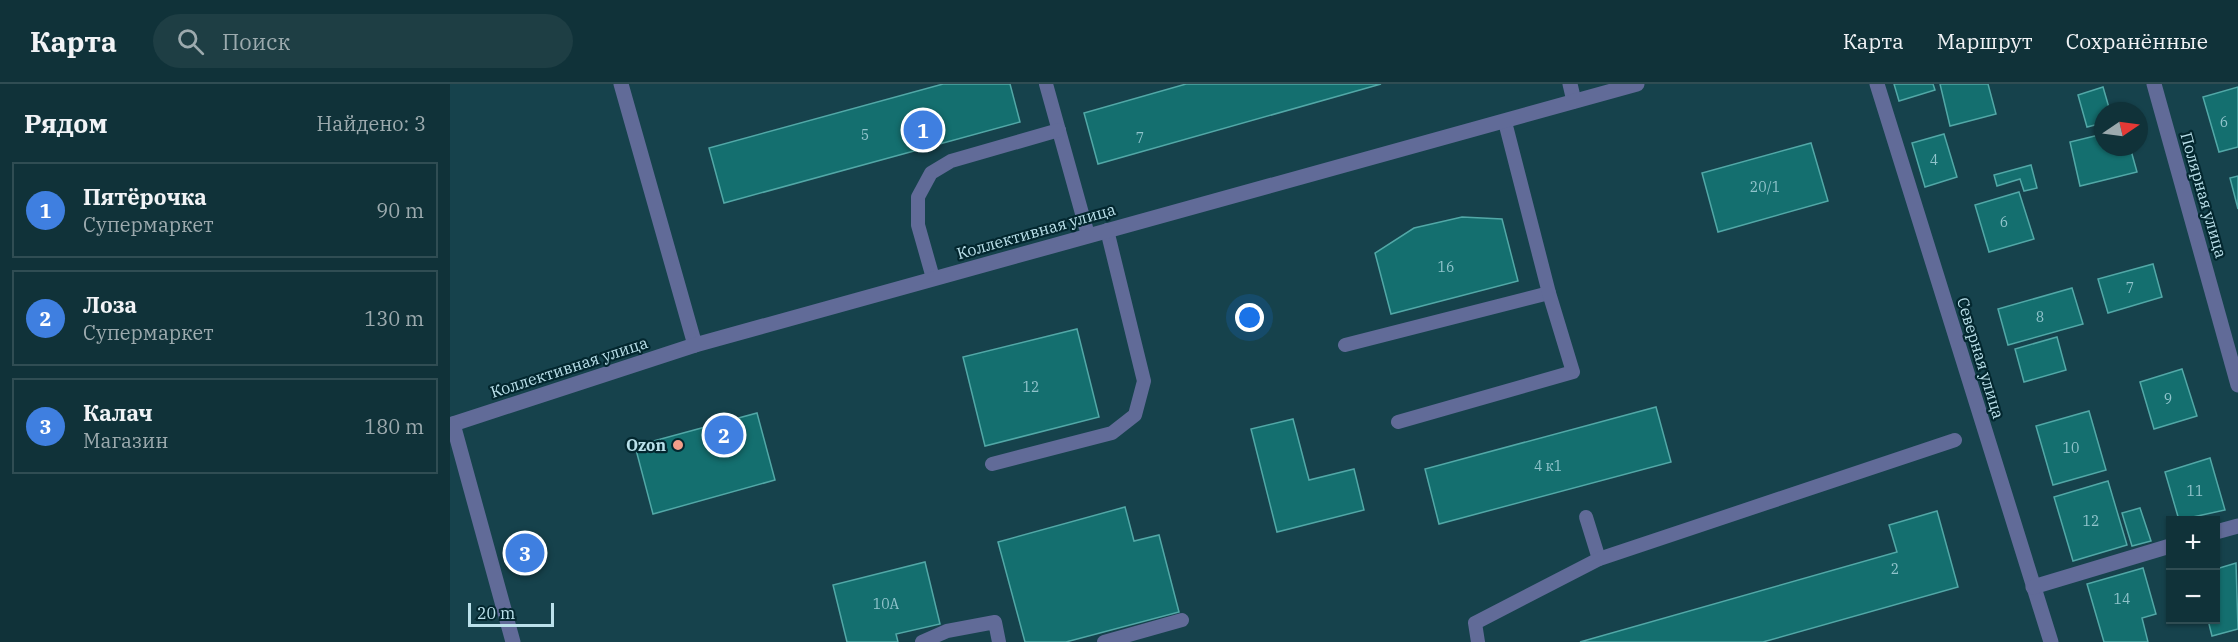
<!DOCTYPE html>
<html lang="ru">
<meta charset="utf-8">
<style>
:root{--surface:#103239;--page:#1e3e44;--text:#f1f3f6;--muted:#9caaae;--line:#304d53;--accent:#f49e89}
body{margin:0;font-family:"IBM Plex Serif",serif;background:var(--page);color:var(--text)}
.controls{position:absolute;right:18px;bottom:18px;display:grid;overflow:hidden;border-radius:0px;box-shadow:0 2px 4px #0004}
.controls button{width:54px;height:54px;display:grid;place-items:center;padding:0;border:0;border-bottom:2px solid var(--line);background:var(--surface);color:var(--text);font:30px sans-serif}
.compass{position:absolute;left:1644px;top:18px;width:54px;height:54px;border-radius:50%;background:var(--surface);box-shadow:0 2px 4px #0004;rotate:77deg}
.scale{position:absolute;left:18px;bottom:15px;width:86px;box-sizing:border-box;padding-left:6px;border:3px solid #bbe1eb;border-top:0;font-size:16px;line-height:21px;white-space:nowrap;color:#bbe1eb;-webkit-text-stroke:4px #03272f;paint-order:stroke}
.you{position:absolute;left:800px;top:234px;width:21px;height:21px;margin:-15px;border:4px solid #fff;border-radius:50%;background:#1a73e8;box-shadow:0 0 0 9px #1a73e833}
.badge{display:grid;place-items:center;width:39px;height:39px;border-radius:50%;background:var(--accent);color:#fff;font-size:20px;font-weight:700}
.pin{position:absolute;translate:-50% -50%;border:3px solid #fff;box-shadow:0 2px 6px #0006}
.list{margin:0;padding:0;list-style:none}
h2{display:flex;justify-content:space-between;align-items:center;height:78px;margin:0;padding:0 24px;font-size:26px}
h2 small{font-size:20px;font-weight:400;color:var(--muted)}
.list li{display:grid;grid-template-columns:39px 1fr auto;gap:18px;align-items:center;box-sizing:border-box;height:96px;margin:0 12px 12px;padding:0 12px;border:2px solid var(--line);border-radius:0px}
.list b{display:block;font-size:22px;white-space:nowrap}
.list p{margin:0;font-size:20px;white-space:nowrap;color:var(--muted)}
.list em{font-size:20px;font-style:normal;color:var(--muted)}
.icon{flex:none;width:33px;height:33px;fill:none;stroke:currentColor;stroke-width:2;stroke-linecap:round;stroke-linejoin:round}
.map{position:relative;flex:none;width:1788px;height:558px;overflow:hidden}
header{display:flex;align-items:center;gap:36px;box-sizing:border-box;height:84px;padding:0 30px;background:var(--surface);border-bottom:2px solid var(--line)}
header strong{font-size:28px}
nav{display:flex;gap:33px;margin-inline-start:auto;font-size:21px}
.search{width:420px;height:54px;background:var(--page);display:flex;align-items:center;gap:15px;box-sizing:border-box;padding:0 21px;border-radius:33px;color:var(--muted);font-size:22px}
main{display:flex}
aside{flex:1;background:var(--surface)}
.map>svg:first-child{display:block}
</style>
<header>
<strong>Карта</strong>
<div class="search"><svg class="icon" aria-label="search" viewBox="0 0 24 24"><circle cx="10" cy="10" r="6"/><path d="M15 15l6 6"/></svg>Поиск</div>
<nav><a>Карта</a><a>Маршрут</a><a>Сохранённые</a></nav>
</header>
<main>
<aside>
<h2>Рядом<small>Найдено: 3</small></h2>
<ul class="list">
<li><span class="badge" style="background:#3f7fe0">1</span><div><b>Пятёрочка</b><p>Супермаркет</p></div><em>90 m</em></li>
<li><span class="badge" style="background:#3f7fe0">2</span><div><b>Лоза</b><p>Супермаркет</p></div><em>130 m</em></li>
<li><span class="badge" style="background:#3f7fe0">3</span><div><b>Калач</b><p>Магазин</p></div><em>180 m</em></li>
</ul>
</aside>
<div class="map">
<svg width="1788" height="558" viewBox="0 0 1788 558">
<rect width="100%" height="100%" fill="#16424c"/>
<g fill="#146f6f" stroke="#52a8a7" stroke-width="1.5">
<path d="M493,0H560L570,38L274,119L259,64Z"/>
<path d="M736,0H931L648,80L634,29Z"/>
<path d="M1444,0H1483L1485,6L1449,17Z"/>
<path d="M1490,0H1538L1546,30L1500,42Z"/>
<path d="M1653,3L1660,27H1653V39L1637,43L1628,11Z"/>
<path d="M1788,3V63L1769,68L1753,13Z"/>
<path d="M1494,50L1507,93L1475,103L1462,59Z"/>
<path d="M1653,50V63H1680L1687,88L1630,102L1620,58Z"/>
<path d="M1361,59L1378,117L1268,148L1252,89Z"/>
<path d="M1581,81L1587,104L1574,107L1570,95L1547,102L1544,91Z"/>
<path d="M1788,92V125L1780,94Z"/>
<path d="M1569,108L1584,155L1539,168L1525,121Z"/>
<path d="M1012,133L1052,135L1068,197L941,230L925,169L964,144Z"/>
<path d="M1703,180L1712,213L1658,229L1648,195Z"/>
<path d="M1622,204L1633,240L1558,261L1548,225Z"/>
<path d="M627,245L649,333L535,362L513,273Z"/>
<path d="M1607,253L1616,286L1574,298L1565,265Z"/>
<path d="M1732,285L1747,332L1704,345L1690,298Z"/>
<path d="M1206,323L1221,378L989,440L975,385Z"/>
<path d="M1639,327L1656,386L1603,401L1586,342Z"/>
<path d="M307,329L325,396L203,430L185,362Z"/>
<path d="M843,335L859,396L904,385L914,426L827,448L801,345Z"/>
<path d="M1760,374L1775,426L1729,436L1715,388Z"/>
<path d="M1658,397L1677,461L1623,477L1604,413Z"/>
<path d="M675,423L684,457L709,451L729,528L616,558H575L548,458Z"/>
<path d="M1690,424L1701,457L1682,462L1672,429Z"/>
<path d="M1487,427L1508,503L1313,558H1130L1447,468L1439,441Z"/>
<path d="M475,478L490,540L446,550L448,558H397L383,501Z"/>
<path d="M1786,479L1788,545L1762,552L1758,536H1766V485Z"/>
<path d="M1693,484L1706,530L1692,534L1698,558H1654L1637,500Z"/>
</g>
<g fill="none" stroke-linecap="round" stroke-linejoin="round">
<g stroke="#616b98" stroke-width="14">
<path d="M596,0L638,151"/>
<path d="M483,194L468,141V113L481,89L501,77L609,46"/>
<path d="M895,261L1099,209"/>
<path d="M948,338L1123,288L1099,209L1055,38"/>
<path d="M542,380L662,349L685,331L694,297L657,146"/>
<path d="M1136,433L1149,475"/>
<path d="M472,558L497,547L545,538L549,558"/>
<path d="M654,558L732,536"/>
<path d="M1028,558L1025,539L1149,475L1505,356"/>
</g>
<g stroke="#616b98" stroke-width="15">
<path d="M171,0L245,261"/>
<path d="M1120,0L1124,17"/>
<path d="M1427,0L1601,558"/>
<path d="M1704,0L1788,301"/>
<path d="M3,340L245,261L1187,0"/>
<path d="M1766,448L1788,442"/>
<path d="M1583,503L1720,462"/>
</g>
<path stroke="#616b98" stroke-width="15" d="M0,343L3,340L63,558"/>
</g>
<circle fill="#f49e89" stroke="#03272f" stroke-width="2" cx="228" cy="361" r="6"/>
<g text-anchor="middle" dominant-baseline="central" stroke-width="4.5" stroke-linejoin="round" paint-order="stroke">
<g font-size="14" fill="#91c4cc">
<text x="1774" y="38">6</text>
<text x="415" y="51">5</text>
<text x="690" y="54">7</text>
<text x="1484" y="76">4</text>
<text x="1315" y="103">20/1</text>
<text x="1554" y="138">6</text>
<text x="996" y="183">16</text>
<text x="1680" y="204">7</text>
<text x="1590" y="233">8</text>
<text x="581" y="303">12</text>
<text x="1718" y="315">9</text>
<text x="1621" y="364">10</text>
<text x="1098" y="382">4 к1</text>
<text x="1745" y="407">11</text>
<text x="1641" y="437">12</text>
<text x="1445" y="485">2</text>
<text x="1672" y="515">14</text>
<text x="436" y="520">10А</text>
</g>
<g font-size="16" fill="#bbe1eb" stroke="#03272f">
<text transform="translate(1754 111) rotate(74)">Полярная улица</text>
<text transform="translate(586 147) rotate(-16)">Коллективная улица</text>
<text transform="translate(1531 274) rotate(73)">Северная улица</text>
<text transform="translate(119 283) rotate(-18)">Коллективная улица</text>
</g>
<g font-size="16" font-weight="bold" fill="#bbe1eb" stroke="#03272f" text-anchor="end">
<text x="216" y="361">Ozon</text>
</g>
</g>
</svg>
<div class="controls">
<button>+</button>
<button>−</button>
</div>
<svg class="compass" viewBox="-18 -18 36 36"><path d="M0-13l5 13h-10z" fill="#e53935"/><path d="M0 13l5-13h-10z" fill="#9caaae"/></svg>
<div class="scale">20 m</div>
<div class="you"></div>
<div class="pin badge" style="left:473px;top:46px;background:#3f7fe0">1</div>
<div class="pin badge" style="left:274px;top:351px;background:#3f7fe0">2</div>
<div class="pin badge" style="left:75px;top:469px;background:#3f7fe0">3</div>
</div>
</main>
